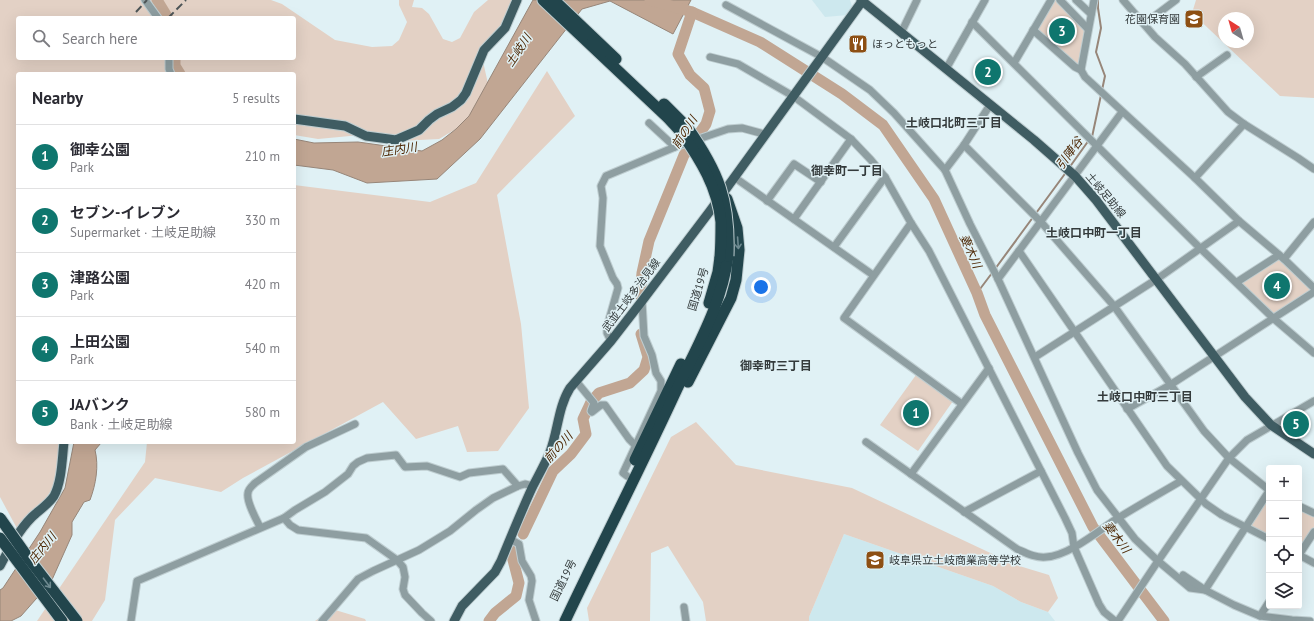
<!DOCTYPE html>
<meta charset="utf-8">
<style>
:root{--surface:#fff;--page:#f7f7f7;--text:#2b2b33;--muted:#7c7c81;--line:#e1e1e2;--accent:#0f766e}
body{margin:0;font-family:"PT Sans","Noto Sans JP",sans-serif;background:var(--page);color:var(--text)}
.controls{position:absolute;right:12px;bottom:12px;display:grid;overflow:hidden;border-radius:4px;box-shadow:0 4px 16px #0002}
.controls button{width:36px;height:36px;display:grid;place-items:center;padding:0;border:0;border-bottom:1px solid var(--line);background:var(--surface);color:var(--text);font:20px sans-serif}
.compass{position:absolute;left:1218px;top:12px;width:36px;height:36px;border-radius:50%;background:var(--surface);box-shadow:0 4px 16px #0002;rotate:323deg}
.you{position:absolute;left:761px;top:287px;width:14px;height:14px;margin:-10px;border:3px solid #fff;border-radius:50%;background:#1a73e8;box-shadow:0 0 0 6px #1a73e833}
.badge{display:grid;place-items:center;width:26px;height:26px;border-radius:50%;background:var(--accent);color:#fff;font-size:13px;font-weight:700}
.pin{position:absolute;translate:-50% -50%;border:2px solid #fff;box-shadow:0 1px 4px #0006}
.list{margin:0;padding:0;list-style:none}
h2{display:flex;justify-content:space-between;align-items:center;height:52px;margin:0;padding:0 16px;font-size:17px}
h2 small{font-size:13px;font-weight:400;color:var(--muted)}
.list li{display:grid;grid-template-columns:26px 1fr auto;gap:12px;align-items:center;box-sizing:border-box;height:64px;padding:0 16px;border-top:1px solid var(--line)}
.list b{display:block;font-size:15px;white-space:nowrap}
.list p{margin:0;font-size:13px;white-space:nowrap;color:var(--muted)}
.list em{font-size:13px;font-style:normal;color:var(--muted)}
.icon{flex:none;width:22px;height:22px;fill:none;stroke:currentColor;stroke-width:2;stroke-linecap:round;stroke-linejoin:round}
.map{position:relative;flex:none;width:1314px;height:621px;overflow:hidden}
.search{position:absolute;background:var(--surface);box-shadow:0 4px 16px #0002;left:16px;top:16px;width:280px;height:44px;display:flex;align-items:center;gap:10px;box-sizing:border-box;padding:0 14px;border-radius:4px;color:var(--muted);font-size:15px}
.panel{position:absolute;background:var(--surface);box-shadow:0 4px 16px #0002;left:16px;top:72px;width:280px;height:372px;border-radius:4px}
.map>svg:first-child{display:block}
</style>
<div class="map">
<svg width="1314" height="621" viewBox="0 0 1314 621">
<rect width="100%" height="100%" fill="#e0f1f5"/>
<g fill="#cde8ee">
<path d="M812,0H850L853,9L848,15L825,17Z"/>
<path d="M844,534L993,586L1021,602L1048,612L1055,621H809V617Z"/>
</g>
<g fill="#e3d1c5" fill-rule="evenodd">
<path d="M0,0H271L282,4L335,40L372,47L392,46L399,40L407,22L399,5V0H414L412,7L422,8L429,14L443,39L452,42L460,38L474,12L488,0H512L513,7L482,57L491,97L456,129L439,139L400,141L382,133L318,139L294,135V74H18V442H67L61,477L20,534L0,497ZM18,18H294V58H18Z"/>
<path d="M1054,0L1057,1L1084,29L1085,32L1078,64H1075L1038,30L1037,28Z"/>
<path d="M1196,0H1314V98L1280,96L1192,13ZM1224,18H1248V42H1224Z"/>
<path d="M547,71L575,116L497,195L521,324L529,408L498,451L467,452L458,426L416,439L383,402L243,478L221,492L155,478L115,520L105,600L92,621H37L145,462L147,442H294V185L430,202L476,183Z"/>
<path d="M1279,259L1313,290L1274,314L1241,283Z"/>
<path d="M916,375L953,401L918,451L880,425Z"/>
<path d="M696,422L736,465L852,488L1016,565L1049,575L1058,598L1048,612L1021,602L993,586L844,534L809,617V621H706L703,602L668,546L651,553L650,621H589L587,608L671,437Z"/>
<path d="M1269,495V536L1250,526Z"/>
<path d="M1299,509L1314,517V527L1299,550Z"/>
<path d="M332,609L365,619L366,621H315Z"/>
</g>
<g fill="#c1a693" stroke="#978679">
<path d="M533,0H691L673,34L610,1L582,9L480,139L437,179L367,183L333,170L294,165V139L314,143L358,142L422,151L442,140L456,129L469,116Z"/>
<path d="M74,442H107L101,443L95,450C99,466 96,484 90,500L84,502L72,522V535L51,582L21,616L11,621H0V590L3,588L40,532L65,488Z"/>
</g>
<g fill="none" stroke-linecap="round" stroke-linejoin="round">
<g stroke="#978679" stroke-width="2">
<path d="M1098,0V8L1101,28L1096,52L1105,76L1102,90"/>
<path d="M1092,137L1101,95"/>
<path d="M1069,168L1089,140"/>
<path d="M995,269L1067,171"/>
<path d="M977,293L992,273"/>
</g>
<g stroke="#c1a693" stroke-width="11">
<path d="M157,0L168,18"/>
<path d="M650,0L692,12L760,42L842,94L883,125L934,199L977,293L985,315L1093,527L1164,621"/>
<path d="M175,58V66L180,74"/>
<path d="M640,295L642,273L649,241L684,155L706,124L710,111L704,88L690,75L678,54L692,12"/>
<path d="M523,534L553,471L571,454L586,434L583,419L591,402L599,393L630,383L644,370L648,357L641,334"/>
<path d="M489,621L495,613L516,596L519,583L512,556L515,551"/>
</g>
<g stroke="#becdd0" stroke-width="9">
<g id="minor">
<path d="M145,0L158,18"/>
<path d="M1060,0L1088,29"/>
<path d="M1076,0L1091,14"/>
<path d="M1094,0L1081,70L1085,77L1195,178L1239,221L1284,259L1314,288"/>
<path d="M1123,0L1155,37L1185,64L1228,112L1244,124L1298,158L1314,169"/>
<path d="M726,5L822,57L870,90L894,113L945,170L970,224L998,279L1078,453L1097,490L1135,539L1158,561L1190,588L1205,590L1234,605L1260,616L1292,620L1310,621"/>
<path d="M972,22L1201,249L1273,318L1314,353"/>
<path d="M1144,24L1176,0"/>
<path d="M1033,30L1075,67L1081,70"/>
<path d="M901,33L917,0"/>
<path d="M710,57L738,64L793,96L851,139L871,160L885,177L911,223L929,251L1065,518L1072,533L1074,547L1099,604L1104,612L1115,621"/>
<path d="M169,58V69L171,74"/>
<path d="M1014,63L1051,0"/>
<path d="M946,69L985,0"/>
<path d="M1196,77L1227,55"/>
<path d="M649,123L675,147"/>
<path d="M964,145L1041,222L1114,306L1204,431L1229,458L1269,490"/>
<path d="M945,170L964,145L990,105"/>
<path d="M734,177L873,275"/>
<path d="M1195,178L1244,124"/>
<path d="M767,201L794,164L821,182"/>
<path d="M794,219L851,139"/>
<path d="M911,223L844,318L962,404"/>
<path d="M834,247L885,177"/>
<path d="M1019,251L1167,466L1206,504L1222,515L1269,539"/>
<path d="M1284,259L1314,222"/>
<path d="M998,279L1122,112"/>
<path d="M1237,282L1279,255"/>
<path d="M611,341L607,333V327L618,288L617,284L613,278L600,246L603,198L601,186L606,176L675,147L728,129L742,128L764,134"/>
<path d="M1035,357L1157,279L1239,221"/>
<path d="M989,368L911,474L1017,549C1026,553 1035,558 1046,557C1068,556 1097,532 1115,520C1137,506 1159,494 1181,481"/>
<path d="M576,381L594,403L591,411L592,412L601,405H605L629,439L635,445"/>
<path d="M1127,409L1170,385L1314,292"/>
<path d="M866,442L911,474"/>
<path d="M627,476L623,473L661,391V381L656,373L652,355L644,336L642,301"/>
<path d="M1299,506L1314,513"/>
<path d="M964,512L1041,471"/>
<path d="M284,518L290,525L298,530L366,538L397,560L403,567L405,577L403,589L405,595L422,613L431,621"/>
<path d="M260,527C256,519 246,501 248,493C248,489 252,486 255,483L306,447L355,424"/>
<path d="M510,539L519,544L522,561L531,576L532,581L529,600L536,621"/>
<path d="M1299,555L1314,532"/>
<path d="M1299,555L1314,563"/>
<path d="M1183,575L1205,590L1269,491"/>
<path d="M684,607L686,621"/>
<path d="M1260,616L1269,602"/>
<path d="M131,621L137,581L284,518L295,510L325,492L348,474L353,466L358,462L367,458L396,455L405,467L427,466L460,477L469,473L503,469L518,486"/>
<path d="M322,621L358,579L373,571L419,550L450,531L476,510L493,498L518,486L525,484L533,486"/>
<path d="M1118,621L1158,561L1229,458L1247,440L1314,401"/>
</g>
</g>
<g stroke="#becdd0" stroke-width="11">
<g id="major">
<path d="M861,0L1034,140L1075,176L1096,200L1245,397L1271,425L1314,454"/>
<path d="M294,119L345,126L366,136L396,140L419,130L429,120L437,114L452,107L461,100L466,93L484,50L505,28L517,0"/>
<path d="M0,566C9,549 18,531 32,517C39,510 48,505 54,496C62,481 62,459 64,442"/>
<path d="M454,621L462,606L495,572L501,561C511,537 521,512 532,488C538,476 545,464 550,452C558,431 558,407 570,388L611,341L642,301L710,211L863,0"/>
</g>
</g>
<g stroke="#becdd0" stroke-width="13">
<g id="highway">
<path d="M543,0L668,118L681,132"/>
<path d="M554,0L616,59"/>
<path d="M664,104L687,127"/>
<path d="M709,303L718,272L720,257"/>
<path d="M688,382L731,298L736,280L739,250L737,228L727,199L723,196"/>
<path d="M635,460L681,364"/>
<path d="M565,621C602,543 641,467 677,389C697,346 722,304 728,256"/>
</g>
</g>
<use href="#minor" stroke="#8e9ea1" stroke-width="7"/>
<use href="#major" stroke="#3f5c62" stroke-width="9"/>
<use href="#highway" stroke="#22454c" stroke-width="11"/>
<g stroke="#4c5456" stroke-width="2" stroke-dasharray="8 4" stroke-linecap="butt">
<path d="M136,12L147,0"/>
<path d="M168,18L186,0"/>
</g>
<g stroke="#becdd0" stroke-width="13" stroke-linecap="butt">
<g id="highway-bridge">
<path d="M687,127C719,172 730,201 728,256"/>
<path d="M681,132C700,159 718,188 721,222C721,234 721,245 720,257"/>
<path d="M0,518L29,559L77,621"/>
<path d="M0,538L62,621"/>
</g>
</g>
<use href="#highway-bridge" stroke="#22454c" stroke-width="11"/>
</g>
<defs><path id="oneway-shaft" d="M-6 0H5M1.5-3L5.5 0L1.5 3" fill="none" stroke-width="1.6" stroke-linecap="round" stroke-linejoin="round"/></defs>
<g stroke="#6e8a90">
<use href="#oneway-shaft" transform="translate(738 243) rotate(86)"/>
<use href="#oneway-shaft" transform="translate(47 583) rotate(53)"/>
</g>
<defs>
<g id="school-square" transform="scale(1)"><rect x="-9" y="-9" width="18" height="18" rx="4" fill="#8d4f13" stroke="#e0f1f5"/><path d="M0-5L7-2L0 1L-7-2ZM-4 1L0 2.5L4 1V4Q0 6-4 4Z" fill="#fff"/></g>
<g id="restaurant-square" transform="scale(1)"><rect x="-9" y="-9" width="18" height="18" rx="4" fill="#8d4f13" stroke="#e0f1f5"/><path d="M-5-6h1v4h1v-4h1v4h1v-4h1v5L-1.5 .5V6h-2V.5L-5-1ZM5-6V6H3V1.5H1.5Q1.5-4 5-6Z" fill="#fff"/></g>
</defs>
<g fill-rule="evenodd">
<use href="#school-square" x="1194" y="19"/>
<use href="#restaurant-square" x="858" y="44"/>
<use href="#school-square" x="875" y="560"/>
</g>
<g text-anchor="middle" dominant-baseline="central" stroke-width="3" stroke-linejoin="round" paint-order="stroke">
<g font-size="11" fill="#343b3c" stroke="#e0f1f5" text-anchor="start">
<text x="1180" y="19" text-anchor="end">花園保育園</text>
<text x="872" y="44">ほっともっと</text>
<text x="889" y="560">岐阜県立土岐商業高等学校</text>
</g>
<g font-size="11" fill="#343b3c" stroke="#e0f1f5">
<text transform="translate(1106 195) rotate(50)">土岐足助線</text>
<text transform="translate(698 289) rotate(-73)">国道19号</text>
<text transform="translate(631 295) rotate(-53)">武並土岐多治見線</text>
<text transform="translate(563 580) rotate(-64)">国道19号</text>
</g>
<g font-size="12" font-style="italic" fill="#4e2805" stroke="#e0f1f5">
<text transform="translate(518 50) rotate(-56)">土岐川</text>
<text transform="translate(684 132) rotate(-57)">前の川</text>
<text transform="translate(399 149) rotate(-8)">庄内川</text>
<text transform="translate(1069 153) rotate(-54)">引陣谷</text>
<text transform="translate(971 251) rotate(66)">妻木川</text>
<text transform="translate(558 447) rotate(-48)">前の川</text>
<text transform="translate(1117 537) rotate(53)">妻木川</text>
<text transform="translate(42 548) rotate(-51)">庄内川</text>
</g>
<g font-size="12" font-weight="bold" fill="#343b3c" stroke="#e0f1f5">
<text x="954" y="122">土岐口北町三丁目</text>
<text x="847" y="170">御幸町一丁目</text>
<text x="1094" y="232">土岐口中町一丁目</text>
<text x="776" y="365">御幸町三丁目</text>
<text x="1145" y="396">土岐口中町三丁目</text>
</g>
</g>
</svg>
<div class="controls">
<button>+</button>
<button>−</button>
<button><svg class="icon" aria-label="locate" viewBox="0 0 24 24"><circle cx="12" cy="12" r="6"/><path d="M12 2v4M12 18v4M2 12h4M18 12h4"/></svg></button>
<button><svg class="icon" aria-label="layers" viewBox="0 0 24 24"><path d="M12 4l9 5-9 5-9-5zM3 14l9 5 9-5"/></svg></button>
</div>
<svg class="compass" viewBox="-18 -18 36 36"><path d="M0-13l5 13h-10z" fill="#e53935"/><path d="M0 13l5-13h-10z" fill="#7c7c81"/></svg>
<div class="you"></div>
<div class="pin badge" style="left:916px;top:413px">1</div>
<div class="pin badge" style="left:988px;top:72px">2</div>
<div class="pin badge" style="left:1062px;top:31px">3</div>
<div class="pin badge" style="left:1277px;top:286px">4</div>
<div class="pin badge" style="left:1296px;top:424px">5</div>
<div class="search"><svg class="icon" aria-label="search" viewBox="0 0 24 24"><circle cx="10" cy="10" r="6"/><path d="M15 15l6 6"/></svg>Search here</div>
<section class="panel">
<h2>Nearby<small>5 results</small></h2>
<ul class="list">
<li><span class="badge">1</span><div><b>御幸公園</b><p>Park</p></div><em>210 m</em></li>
<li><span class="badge">2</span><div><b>セブン-イレブン</b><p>Supermarket · 土岐足助線</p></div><em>330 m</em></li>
<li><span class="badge">3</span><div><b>津路公園</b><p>Park</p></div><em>420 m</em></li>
<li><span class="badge">4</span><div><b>上田公園</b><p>Park</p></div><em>540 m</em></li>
<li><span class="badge">5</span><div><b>JAバンク</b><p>Bank · 土岐足助線</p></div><em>580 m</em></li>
</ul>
</section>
</div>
